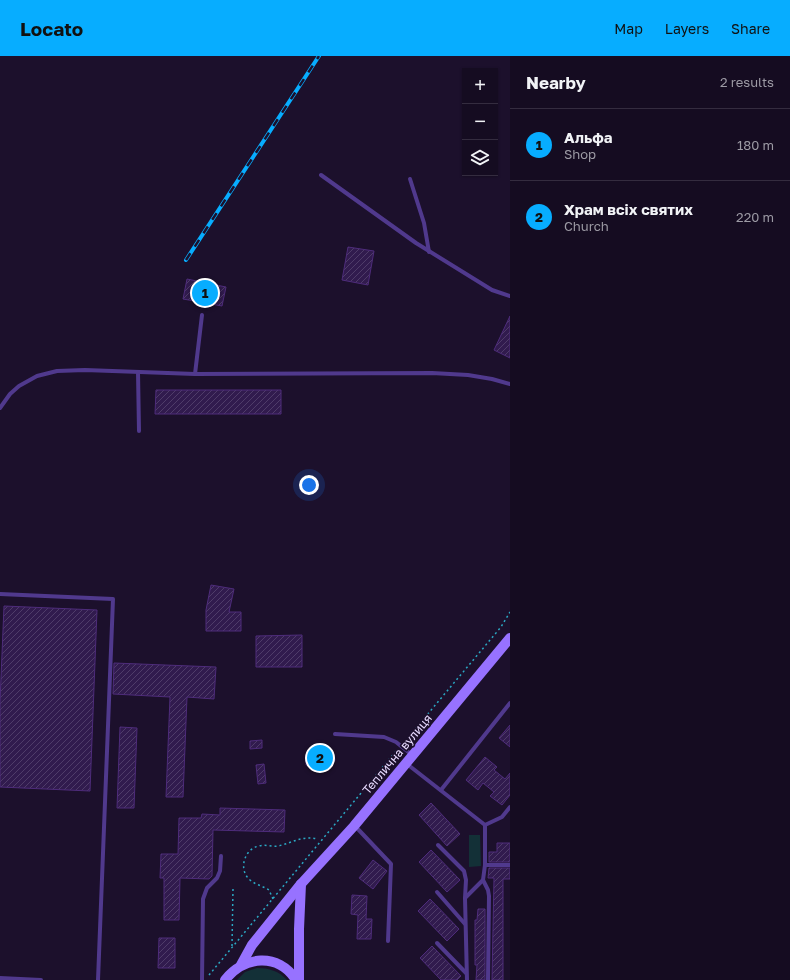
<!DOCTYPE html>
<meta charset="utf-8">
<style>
:root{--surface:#150c21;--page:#1e152a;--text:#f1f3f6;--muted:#9d9ba5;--line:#342c3f;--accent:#07adff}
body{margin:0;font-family:"Golos Text",sans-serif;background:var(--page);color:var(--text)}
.controls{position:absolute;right:12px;top:12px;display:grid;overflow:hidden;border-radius:0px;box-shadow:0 1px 3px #0004}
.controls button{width:36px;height:36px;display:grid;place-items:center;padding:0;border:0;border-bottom:1px solid var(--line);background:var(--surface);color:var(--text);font:20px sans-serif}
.you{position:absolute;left:309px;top:429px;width:14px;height:14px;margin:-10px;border:3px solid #fff;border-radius:50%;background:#1a73e8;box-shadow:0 0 0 6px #1a73e833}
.badge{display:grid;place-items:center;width:26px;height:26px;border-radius:50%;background:var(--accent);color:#111;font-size:13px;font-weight:700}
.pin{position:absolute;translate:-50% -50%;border:2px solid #fff;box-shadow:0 1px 4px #0006}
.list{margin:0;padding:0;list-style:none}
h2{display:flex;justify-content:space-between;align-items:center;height:52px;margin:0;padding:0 16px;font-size:17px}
h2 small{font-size:13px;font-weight:400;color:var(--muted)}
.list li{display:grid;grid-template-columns:26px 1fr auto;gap:12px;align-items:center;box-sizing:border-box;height:72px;padding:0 16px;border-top:1px solid var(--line)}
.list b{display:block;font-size:15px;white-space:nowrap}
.list p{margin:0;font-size:13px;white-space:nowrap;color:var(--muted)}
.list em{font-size:13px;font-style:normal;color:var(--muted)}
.icon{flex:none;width:22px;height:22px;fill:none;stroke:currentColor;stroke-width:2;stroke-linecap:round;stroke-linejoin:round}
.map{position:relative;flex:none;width:510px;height:924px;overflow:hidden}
header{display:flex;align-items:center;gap:24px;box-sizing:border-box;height:56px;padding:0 20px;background:var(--accent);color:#111}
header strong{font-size:19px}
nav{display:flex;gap:22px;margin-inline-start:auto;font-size:14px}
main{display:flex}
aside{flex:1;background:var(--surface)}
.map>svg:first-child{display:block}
</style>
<header>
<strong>Locato</strong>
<nav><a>Map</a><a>Layers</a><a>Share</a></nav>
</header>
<main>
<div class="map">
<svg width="510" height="924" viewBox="0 0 510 924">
<defs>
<pattern id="building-hatch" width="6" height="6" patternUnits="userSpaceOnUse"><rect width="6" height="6" fill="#311b4e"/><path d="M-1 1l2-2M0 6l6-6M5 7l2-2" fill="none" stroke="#4f3c69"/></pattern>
</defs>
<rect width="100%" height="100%" fill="#1c102c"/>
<g fill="#133037">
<path d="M469,779H480L481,810L469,811Z"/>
<path d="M257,912C269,912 279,915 287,924H237L245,916Z"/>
</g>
<g fill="url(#building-hatch)" stroke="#4e2c7b">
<path d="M348,191L374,195L368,229L342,224Z"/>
<path d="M187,223L226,231L222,250L183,243Z"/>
<path d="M510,260V302L494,294Z"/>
<path d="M156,334H281V358H155Z"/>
<path d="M211,529L234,533L229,556H241V575H206V554Z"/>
<path d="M4,550L97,554L90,735L0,731V646Z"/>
<path d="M302,579V611H256V580Z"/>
<path d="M114,607L216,611L214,643L187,641L183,741H166L170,641L113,638Z"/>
<path d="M510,669V691L499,682Z"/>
<path d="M120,671L137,672L134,752H117Z"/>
<path d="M262,684V692L250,693V685Z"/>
<path d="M324,694L330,695L334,700L335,704L332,709L326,713H321L316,709H306V700H315L319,696Z"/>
<path d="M485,701L497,711L494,714L505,723L510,717V739L502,749L490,740L494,736L483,727L478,734L466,724Z"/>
<path d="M264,708L266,727L258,728L256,709Z"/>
<path d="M431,747L460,778L447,790L419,759Z"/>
<path d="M220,752L285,754L284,776L213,774L212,820L209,823L180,822L179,864H164V822H160L161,798H178L179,762H201L202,758L220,759Z"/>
<path d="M497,787H510V806H489V796H497Z"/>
<path d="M431,794L460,824L447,836L419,806Z"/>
<path d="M373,804L387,815L373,833L359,822Z"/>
<path d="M489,812H510V823H503V924H492L494,822H488Z"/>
<path d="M352,839L367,840L366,863H372L371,883H357L358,859L351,858Z"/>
<path d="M430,843L459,873L447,885L418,855Z"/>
<path d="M478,853H485V924H476L477,909H475V864H477Z"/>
<path d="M159,882H175V912H158Z"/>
<path d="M432,890L461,920L457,924H441L420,902Z"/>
</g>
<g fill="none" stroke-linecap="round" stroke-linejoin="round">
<g stroke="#2ba9c4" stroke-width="1.5" stroke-dasharray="2 3" stroke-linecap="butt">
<path d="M405,685L501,571L510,556"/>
<path d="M273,843L269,834C263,830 256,829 250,824C238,814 244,793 259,790C266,788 272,791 278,790C292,787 303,779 317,783"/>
<path d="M232,890L233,832"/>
<path d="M209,919L397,694"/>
</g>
<g stroke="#50398d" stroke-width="4">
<path d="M321,119L416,187L492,234L510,240"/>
<path d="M410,123L424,167L429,196"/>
<path d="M138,316L139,375"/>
<path d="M195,318L202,259"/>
<path d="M0,352L10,338L19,330L37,320L57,315L85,314L195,318L432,317L468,319L492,323L510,328"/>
<path d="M0,538L113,543L98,924"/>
<path d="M335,678L384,681L396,686L412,699"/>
<path d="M407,708L485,769"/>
<path d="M441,734L510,647"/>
<path d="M355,770L391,808L388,885"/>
<path d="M438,789L464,815L466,824L465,842"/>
<path d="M485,809H510"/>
<path d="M483,824L488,834L489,840L488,924"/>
<path d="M437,836L465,868"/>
<path d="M437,887L466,917"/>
<path d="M0,922L41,924"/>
<path d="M202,924L203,843L207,832L217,822L220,815L221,800"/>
<path d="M467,924L465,842L483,824L485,809V769L502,761L510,751"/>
</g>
<g stroke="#9772ff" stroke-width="10">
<path d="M241,909L252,889L301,828L354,770L510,582"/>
<path d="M225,924C244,900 278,896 296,924"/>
<path d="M299,924V873L301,828"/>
</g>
<g stroke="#07adff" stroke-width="4">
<path id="rail" d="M186,204L319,0"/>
</g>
<use href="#rail" stroke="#1c102c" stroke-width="2.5" stroke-dasharray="8" stroke-linecap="butt"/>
</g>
<g text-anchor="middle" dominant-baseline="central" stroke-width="3.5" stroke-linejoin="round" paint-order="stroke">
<g font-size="12" fill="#e8dbff" stroke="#1c102c">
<text transform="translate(397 698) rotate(-50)">Теплична вулиця</text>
</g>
</g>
</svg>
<div class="controls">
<button>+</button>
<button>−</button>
<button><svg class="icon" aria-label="layers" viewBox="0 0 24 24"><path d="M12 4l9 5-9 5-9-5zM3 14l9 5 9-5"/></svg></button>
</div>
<div class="you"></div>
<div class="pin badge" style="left:205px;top:237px">1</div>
<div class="pin badge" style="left:320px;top:702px">2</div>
</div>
<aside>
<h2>Nearby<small>2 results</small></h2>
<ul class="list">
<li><span class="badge">1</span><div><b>Альфа</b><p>Shop</p></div><em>180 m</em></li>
<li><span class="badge">2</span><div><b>Храм всіх святих</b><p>Church</p></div><em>220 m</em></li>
</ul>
</aside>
</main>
